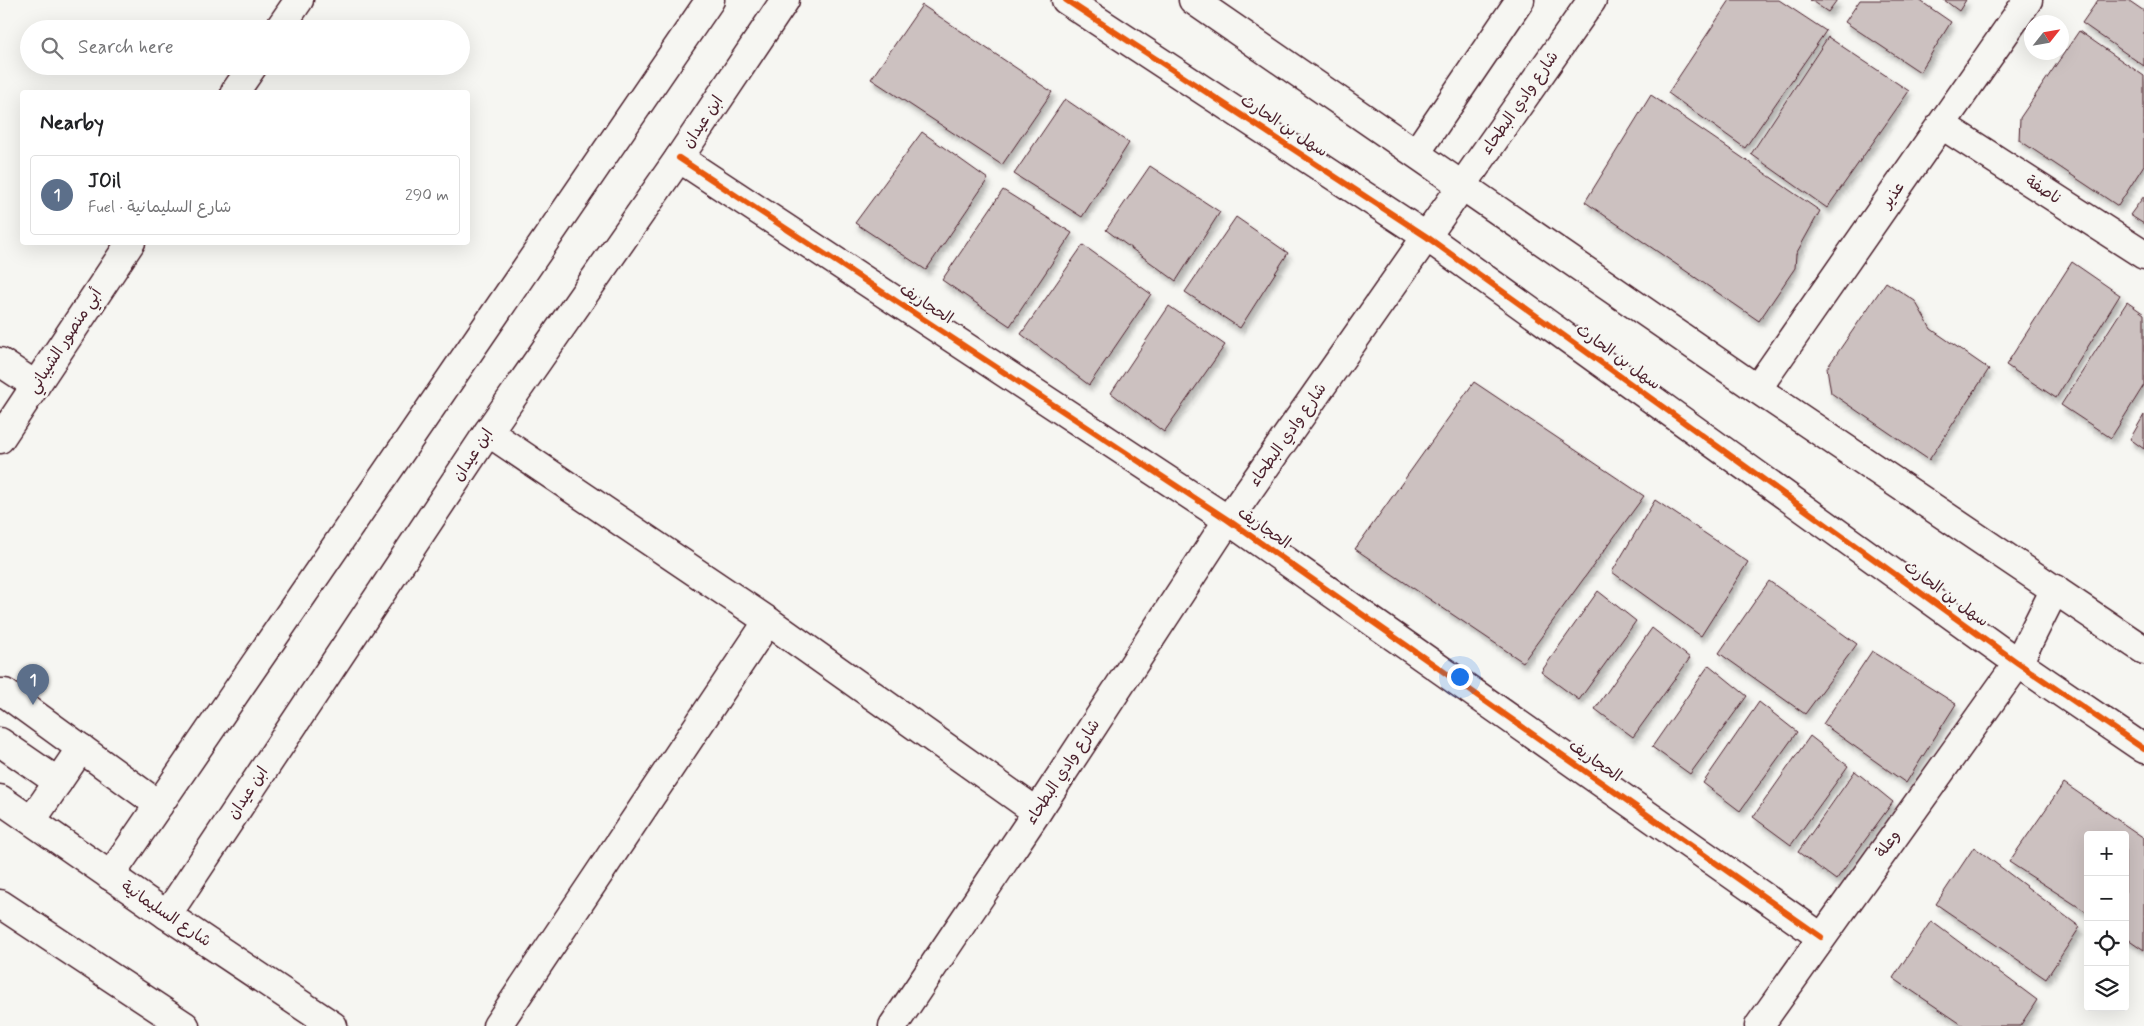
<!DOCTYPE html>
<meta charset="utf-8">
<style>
:root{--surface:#fff;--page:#f6f6f6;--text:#202124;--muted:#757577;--line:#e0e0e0;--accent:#4a1f2b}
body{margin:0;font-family:Mynerve,"Playpen Sans Arabic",sans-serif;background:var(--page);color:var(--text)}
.controls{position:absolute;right:15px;bottom:15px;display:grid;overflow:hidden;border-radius:5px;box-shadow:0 5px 20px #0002}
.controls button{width:45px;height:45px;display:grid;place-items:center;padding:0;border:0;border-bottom:1px solid var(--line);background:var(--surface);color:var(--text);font:25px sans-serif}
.compass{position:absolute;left:2024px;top:15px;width:45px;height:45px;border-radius:50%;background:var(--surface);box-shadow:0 5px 20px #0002;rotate:59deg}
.you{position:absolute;left:1459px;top:676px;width:18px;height:18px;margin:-12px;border:4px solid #fff;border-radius:50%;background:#1a73e8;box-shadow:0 0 0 8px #1a73e833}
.badge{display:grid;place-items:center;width:32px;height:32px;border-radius:50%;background:var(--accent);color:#fff;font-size:16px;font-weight:700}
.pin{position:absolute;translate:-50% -41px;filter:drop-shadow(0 1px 2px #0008)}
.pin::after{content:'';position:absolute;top:26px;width:18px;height:15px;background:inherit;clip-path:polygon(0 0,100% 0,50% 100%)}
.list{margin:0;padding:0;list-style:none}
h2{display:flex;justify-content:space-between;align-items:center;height:65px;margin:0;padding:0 20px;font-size:21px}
h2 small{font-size:16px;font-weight:400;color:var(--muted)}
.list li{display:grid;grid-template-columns:32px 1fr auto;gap:15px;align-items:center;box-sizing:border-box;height:80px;margin:0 10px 10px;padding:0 10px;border:1px solid var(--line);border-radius:5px}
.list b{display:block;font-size:19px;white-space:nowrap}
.list p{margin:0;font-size:16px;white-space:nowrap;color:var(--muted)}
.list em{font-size:16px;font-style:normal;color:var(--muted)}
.icon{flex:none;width:28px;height:28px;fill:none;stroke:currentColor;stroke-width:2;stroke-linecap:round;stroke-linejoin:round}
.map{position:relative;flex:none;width:2144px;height:1026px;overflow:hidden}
.search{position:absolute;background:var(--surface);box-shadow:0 5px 20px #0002;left:20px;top:20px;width:450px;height:55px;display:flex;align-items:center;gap:12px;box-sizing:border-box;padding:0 18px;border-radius:28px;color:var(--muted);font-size:19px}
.panel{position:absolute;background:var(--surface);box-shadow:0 5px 20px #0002;left:20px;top:90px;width:450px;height:155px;border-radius:5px}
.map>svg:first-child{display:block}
</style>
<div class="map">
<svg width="2144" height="1026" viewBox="0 0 2144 1026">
<defs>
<filter id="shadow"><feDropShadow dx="3" dy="5.5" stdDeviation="2.5" flood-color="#0004"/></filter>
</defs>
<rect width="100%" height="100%" fill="#f6f6f2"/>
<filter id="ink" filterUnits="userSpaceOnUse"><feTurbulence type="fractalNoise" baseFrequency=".02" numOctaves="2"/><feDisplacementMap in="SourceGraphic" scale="10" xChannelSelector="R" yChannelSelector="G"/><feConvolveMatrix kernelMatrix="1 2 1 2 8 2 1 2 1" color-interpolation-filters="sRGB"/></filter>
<g filter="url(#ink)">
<g fill="#ccc1c0" stroke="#4a1f2b" filter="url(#shadow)">
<path d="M1730,0H1779L1826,31L1745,148L1668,93Z"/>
<path d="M1810,0H1837L1828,12Z"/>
<path d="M1860,0H1919L1951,22L1920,72L1845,22Z"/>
<path d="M1944,0H1966L1959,11Z"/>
<path d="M2098,0H2128L2144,11V66L2082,23Z"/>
<path d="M922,5L1052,92L1002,165L871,79Z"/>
<path d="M2079,31L2144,76V165L2118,206L2019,140L2020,118Z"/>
<path d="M1828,37L1909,91L1827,208L1751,154Z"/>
<path d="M1651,95L1820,211L1796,254L1795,268L1759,321L1585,202Z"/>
<path d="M1065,99L1129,143L1082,217L1014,174Z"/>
<path d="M922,132L988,179L926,270L855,223Z"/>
<path d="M1150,166L1220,212L1176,281L1106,230Z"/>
<path d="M1003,190L1072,233L1010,326L942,280Z"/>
<path d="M2144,196V224L2130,215Z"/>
<path d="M1236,217L1288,253L1240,328L1185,292Z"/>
<path d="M1083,245L1151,294L1089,385L1021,334Z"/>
<path d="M2072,262L2120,295L2056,398L2006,365Z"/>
<path d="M1886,282L1915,301L1931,329L1989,369L1929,460L1831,393L1827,368Z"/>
<path d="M2127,302L2144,314V385L2111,438L2061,405Z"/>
<path d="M1169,306L1225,345L1164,432L1111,393Z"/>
<path d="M1474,382L1644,496L1523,662L1355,549Z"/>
<path d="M2144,415V449L2130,439Z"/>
<path d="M1655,500L1748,562L1701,636L1612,572Z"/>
<path d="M1769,581L1857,644L1805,714L1719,653Z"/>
<path d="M1598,591L1636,621L1579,700L1541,672Z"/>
<path d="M1652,628L1690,658L1633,737L1595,709Z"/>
<path d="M1872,651L1956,704L1906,783L1823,724Z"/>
<path d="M1709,665L1747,696L1690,774L1652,747Z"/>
<path d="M1759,702L1797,732L1740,811L1703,783Z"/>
<path d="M1810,736L1848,766L1791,845L1753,817Z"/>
<path d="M1855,771L1893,802L1836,880L1798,852Z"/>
<path d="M2064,783L2144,838V950L2125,937V835H2088V913L2009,862Z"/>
<path d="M1974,847L2080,927L2046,979L1936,904Z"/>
<path d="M1931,921L2037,1000L2020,1026H1964L1893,978Z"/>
</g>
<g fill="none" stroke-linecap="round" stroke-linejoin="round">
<g stroke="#4a1f2b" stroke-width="31">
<g id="minor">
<path d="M1066,0L1427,237L2018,663L2144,749"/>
<path d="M1193,0L1757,389L2144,650"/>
<path d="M279,29L299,0"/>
<path d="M235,92L253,66"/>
<path d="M1942,125L2144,255"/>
<path d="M1416,153L1520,0"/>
<path d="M679,158L1228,520L1821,937"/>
<path d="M0,362L35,385"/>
<path d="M1757,389L2028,0"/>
<path d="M488,432L768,621L1037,812"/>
<path d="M0,439L131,242"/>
<path d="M0,693H5L159,805"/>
<path d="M0,742L58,782"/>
<path d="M0,799L167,915L333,1026"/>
<path d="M32,820L81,748"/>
<path d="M110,876L710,0"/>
<path d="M0,904L185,1026"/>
<path d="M167,915L488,432L679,158L785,0"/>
<path d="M497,1026L768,621"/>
<path d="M893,1026L1037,812L1228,520L1592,0"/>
<path d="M1759,1026L2018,663L2055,589"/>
</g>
</g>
<use href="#minor" stroke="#f6f6f2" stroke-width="28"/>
<g stroke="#f6f6f2" stroke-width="9">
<g id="cycleway">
<path d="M1066,0L1427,237L2018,663L2144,749"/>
<path d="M679,158L1228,520L1821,937"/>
</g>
</g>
<use href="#cycleway" stroke="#e8590c" stroke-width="6"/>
</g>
</g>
<g text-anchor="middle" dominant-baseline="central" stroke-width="5" stroke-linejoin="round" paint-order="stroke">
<g font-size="16" fill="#4a1f2b" stroke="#f6f6f2">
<text transform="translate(1520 103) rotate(-55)">شارع وادي البطحاء</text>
<text transform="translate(703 122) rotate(-56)">ابن عيدان</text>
<text transform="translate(1284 126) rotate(33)">سهل بن الحارث</text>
<text transform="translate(2043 190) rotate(33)">ناصفة</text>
<text transform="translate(1893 195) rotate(-55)">عذير</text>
<text transform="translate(926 304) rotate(33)">الحجاريف</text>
<text transform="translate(65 341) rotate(-57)">أبي منصور الشيباني</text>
<text transform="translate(1618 357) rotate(36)">سهل بن الحارث</text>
<text transform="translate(1288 435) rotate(-55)">شارع وادي البطحاء</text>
<text transform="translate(473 455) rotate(-56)">ابن عيدان</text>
<text transform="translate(1264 528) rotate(35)">الحجاريف</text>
<text transform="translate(1946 594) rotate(36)">سهل بن الحارث</text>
<text transform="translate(1595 761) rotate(35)">الحجاريف</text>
<text transform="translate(1063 772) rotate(-57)">شارع وادي البطحاء</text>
<text transform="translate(248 793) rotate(-56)">ابن عيدان</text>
<text transform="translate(1888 844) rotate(-54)">وعلة</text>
<text transform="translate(166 914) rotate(34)">شارع السليمانية</text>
</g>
</g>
</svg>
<div class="controls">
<button>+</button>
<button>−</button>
<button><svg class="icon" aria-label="locate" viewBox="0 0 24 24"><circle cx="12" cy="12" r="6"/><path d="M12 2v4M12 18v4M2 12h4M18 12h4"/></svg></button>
<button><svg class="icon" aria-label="layers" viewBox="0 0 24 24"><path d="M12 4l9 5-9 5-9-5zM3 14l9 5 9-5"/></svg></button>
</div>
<svg class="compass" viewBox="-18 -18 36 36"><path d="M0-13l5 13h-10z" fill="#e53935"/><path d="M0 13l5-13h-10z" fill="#757577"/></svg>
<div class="you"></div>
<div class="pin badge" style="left:33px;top:705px;background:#5c6f8a">1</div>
<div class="search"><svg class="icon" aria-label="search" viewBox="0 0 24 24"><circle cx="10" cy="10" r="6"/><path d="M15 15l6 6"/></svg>Search here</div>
<section class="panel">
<h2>Nearby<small></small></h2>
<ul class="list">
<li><span class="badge" style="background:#5c6f8a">1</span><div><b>JOil</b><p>Fuel · شارع السليمانية</p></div><em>290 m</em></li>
</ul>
</section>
</div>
